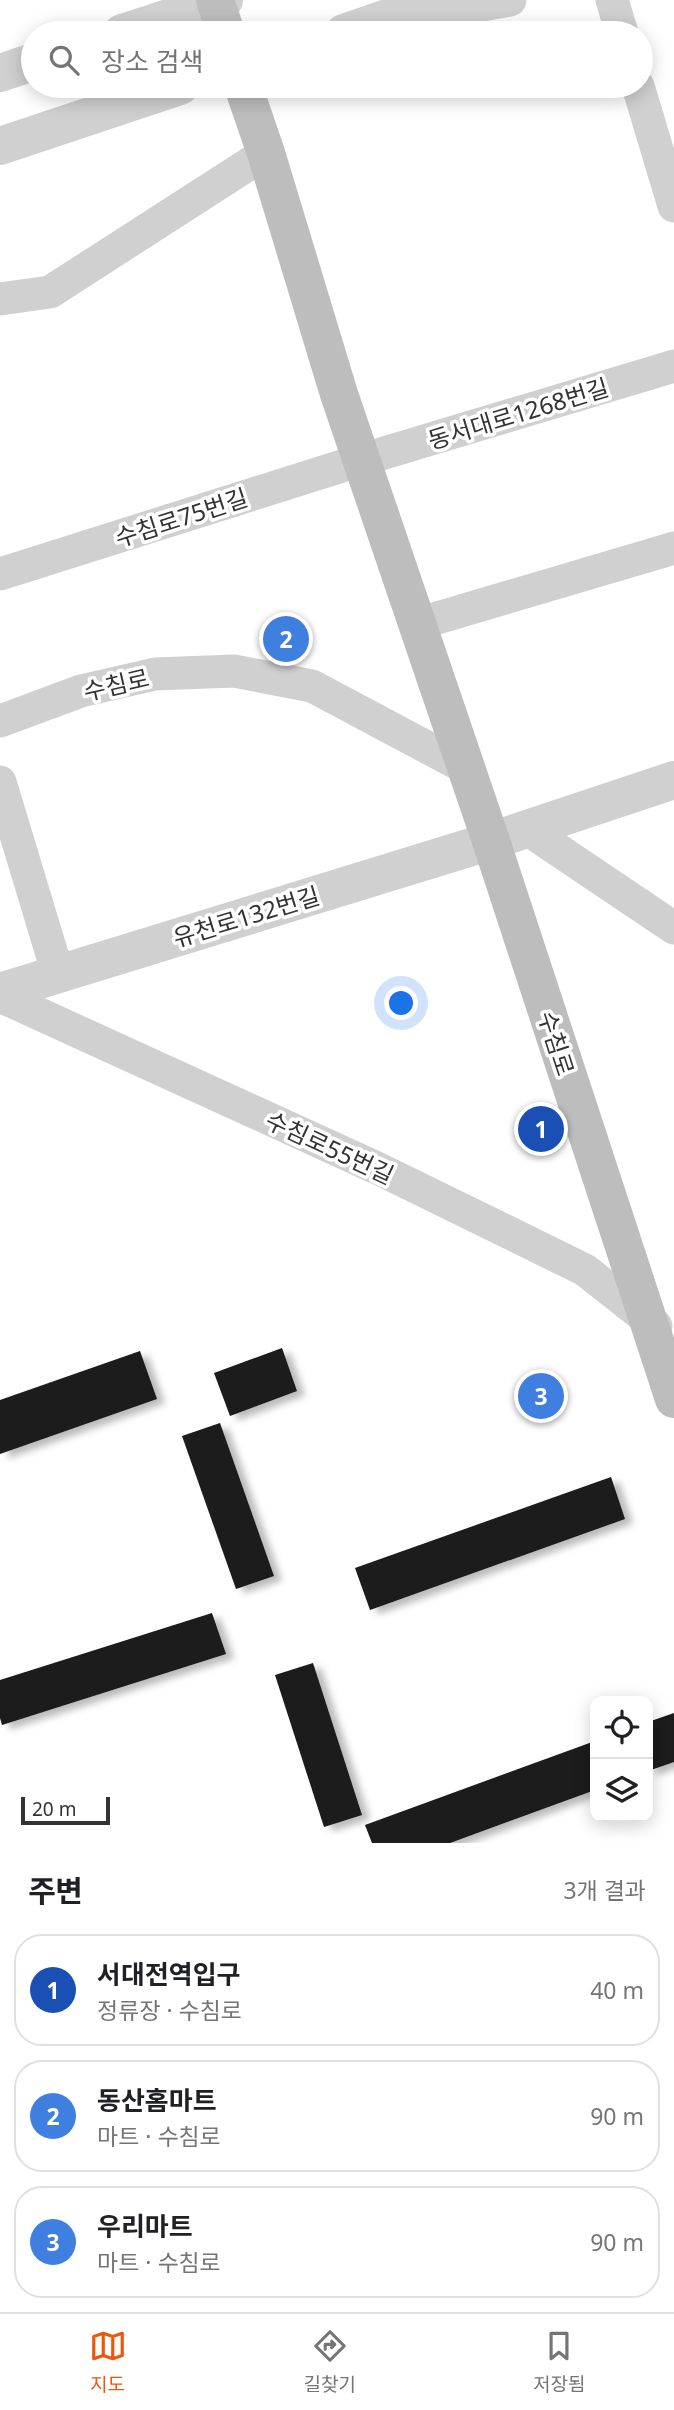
<!DOCTYPE html>
<html lang="ko">
<meta charset="utf-8">
<style>
:root{--surface:#fff;--page:#f6f6f6;--text:#202124;--muted:#757577;--line:#e0e0e0;--accent:#ea580c}
body{margin:0;font-family:"Noto Sans","Noto Sans KR",sans-serif;background:var(--page);color:var(--text)}
.controls{position:absolute;right:21px;bottom:21px;display:grid;overflow:hidden;border-radius:14px;box-shadow:0 4px 18px #0003}
.controls button{width:63px;height:63px;display:grid;place-items:center;padding:0;border:0;border-bottom:2px solid var(--line);background:var(--surface);color:var(--text);font:35px sans-serif}
.scale{position:absolute;left:21px;bottom:18px;width:89px;box-sizing:border-box;padding-left:7px;border:4px solid #333;border-top:0;font-size:19px;line-height:24px;white-space:nowrap;color:#333;-webkit-text-stroke:5px #fff;paint-order:stroke}
.you{position:absolute;left:402px;top:1004px;width:24px;height:24px;margin:-18px;border:5px solid #fff;border-radius:50%;background:#1a73e8;box-shadow:0 0 0 10px #1a73e833}
.badge{display:grid;place-items:center;width:46px;height:46px;border-radius:50%;background:var(--accent);color:#fff;font-size:23px;font-weight:700}
.pin{position:absolute;translate:-50% -50%;border:4px solid #fff;box-shadow:0 2px 7px #0006}
.list{margin:0;padding:0;list-style:none}
h2{display:flex;justify-content:space-between;align-items:center;height:91px;margin:0;padding:0 28px;font-size:30px}
h2 small{font-size:23px;font-weight:400;color:var(--muted)}
.list li{display:grid;grid-template-columns:46px 1fr auto;gap:21px;align-items:center;box-sizing:border-box;height:112px;margin:0 14px 14px;padding:0 14px;border:2px solid var(--line);border-radius:28px}
.list b{display:block;font-size:26px;white-space:nowrap}
.list p{margin:0;font-size:23px;white-space:nowrap;color:var(--muted)}
.list em{font-size:23px;font-style:normal;color:var(--muted)}
.icon{flex:none;width:38px;height:38px;fill:none;stroke:currentColor;stroke-width:2;stroke-linecap:round;stroke-linejoin:round}
.map{position:relative;flex:none;width:674px;height:1843px;overflow:hidden}
.search{position:absolute;background:var(--surface);box-shadow:0 4px 18px #0003;left:21px;right:21px;top:21px;height:77px;display:flex;align-items:center;gap:18px;box-sizing:border-box;padding:0 24px;border-radius:38px;color:var(--muted);font-size:26px}
.sheet{height:469px;background:var(--surface)}
nav{display:flex;justify-content:space-around;align-items:center;box-sizing:border-box;height:98px;border-top:2px solid var(--line);background:var(--surface);font-size:19px;color:var(--muted)}
nav a{display:grid;justify-items:center;gap:4px}
nav .on{color:var(--accent)}
.map>svg:first-child{display:block}
</style>
<div class="map">
<svg width="674" height="1843" viewBox="0 0 674 1843">
<defs>
<filter id="shadow"><feDropShadow dx="8" dy="4.5" stdDeviation="3.5" flood-color="#0004"/></filter>
</defs>
<rect width="100%" height="100%" fill="#fff"/>
<g fill="#1a1a1a" filter="url(#shadow)">
<path d="M282,1348L297,1391L230,1416L214,1373Z"/>
<path d="M140,1351L157,1399L0,1454V1400Z"/>
<path d="M220,1423L274,1576L236,1589L182,1436Z"/>
<path d="M611,1477L625,1519L370,1610L355,1568Z"/>
<path d="M212,1613L226,1654L2,1725L0,1718V1680Z"/>
<path d="M313,1663L362,1815L324,1827L275,1675Z"/>
<path d="M674,1713V1762L648,1771V1722Z"/>
<path d="M595,1741V1790L450,1843H372L365,1825Z"/>
</g>
<g fill="none" stroke-linecap="round" stroke-linejoin="round">
<g stroke="#d0d0d0" stroke-width="33">
<path d="M612,0L622,33"/>
<path d="M411,18L510,0"/>
<path d="M638,86L674,206"/>
<path d="M0,299L50,292L266,153"/>
<path d="M0,574L361,460L674,366"/>
<path d="M417,624L674,548"/>
<path d="M0,721L81,691L155,674L234,671L312,686L466,768"/>
<path d="M0,782L58,974"/>
<path d="M527,829L674,928"/>
<path d="M0,996L379,1169L585,1270L656,1326"/>
</g>
<g stroke="#d0d0d0" stroke-width="38">
<path d="M122,33L224,0"/>
<path d="M344,33L439,0"/>
<path d="M0,73L33,62"/>
<path d="M0,146L180,86"/>
<path d="M0,992L491,841L674,780"/>
</g>
<g stroke="#bdbdbd" stroke-width="38">
<path d="M215,0L226,33"/>
<path d="M243,86L266,153L339,394L491,841L674,1399"/>
</g>
</g>
<g text-anchor="middle" dominant-baseline="central" stroke-width="7" stroke-linejoin="round" paint-order="stroke">
<g font-size="24" fill="#333" stroke="#fff">
<text transform="translate(518 413) rotate(-17)">동서대로1268번길</text>
<text transform="translate(181 517) rotate(-18)">수침로75번길</text>
<text transform="translate(116 684) rotate(-13)">수침로</text>
<text transform="translate(246 916) rotate(-17)">유천로132번길</text>
<text transform="translate(557 1043) rotate(72)">수침로</text>
<text transform="translate(330 1147) rotate(25)">수침로55번길</text>
</g>
</g>
</svg>
<div class="controls">
<button><svg class="icon" aria-label="locate" viewBox="0 0 24 24"><circle cx="12" cy="12" r="6"/><path d="M12 2v4M12 18v4M2 12h4M18 12h4"/></svg></button>
<button><svg class="icon" aria-label="layers" viewBox="0 0 24 24"><path d="M12 4l9 5-9 5-9-5zM3 14l9 5 9-5"/></svg></button>
</div>
<div class="scale">20 m</div>
<div class="you"></div>
<div class="pin badge" style="left:541px;top:1129px;background:#1a4fb4">1</div>
<div class="pin badge" style="left:286px;top:639px;background:#3f7fe0">2</div>
<div class="pin badge" style="left:541px;top:1396px;background:#3f7fe0">3</div>
<div class="search"><svg class="icon" aria-label="search" viewBox="0 0 24 24"><circle cx="10" cy="10" r="6"/><path d="M15 15l6 6"/></svg>장소 검색</div>
</div>
<section class="sheet">
<h2>주변<small>3개 결과</small></h2>
<ul class="list">
<li><span class="badge" style="background:#1a4fb4">1</span><div><b>서대전역입구</b><p>정류장 · 수침로</p></div><em>40 m</em></li>
<li><span class="badge" style="background:#3f7fe0">2</span><div><b>동산홈마트</b><p>마트 · 수침로</p></div><em>90 m</em></li>
<li><span class="badge" style="background:#3f7fe0">3</span><div><b>우리마트</b><p>마트 · 수침로</p></div><em>90 m</em></li>
</ul>
</section>
<nav>
<a class="on"><svg class="icon" aria-label="map" viewBox="0 0 24 24"><path d="M3 6l6-2 6 2 6-2v14l-6 2-6-2-6 2zM9 4v14M15 6v14"/></svg>지도</a>
<a><svg class="icon" aria-label="directions" viewBox="0 0 24 24"><path d="M12 3l9 9-9 9-9-9zM9 14v-3h6M13 9l2 2-2 2"/></svg>길찾기</a>
<a><svg class="icon" aria-label="saved" viewBox="0 0 24 24"><path d="M7 4h10v16l-5-4-5 4z"/></svg>저장됨</a>
</nav>
